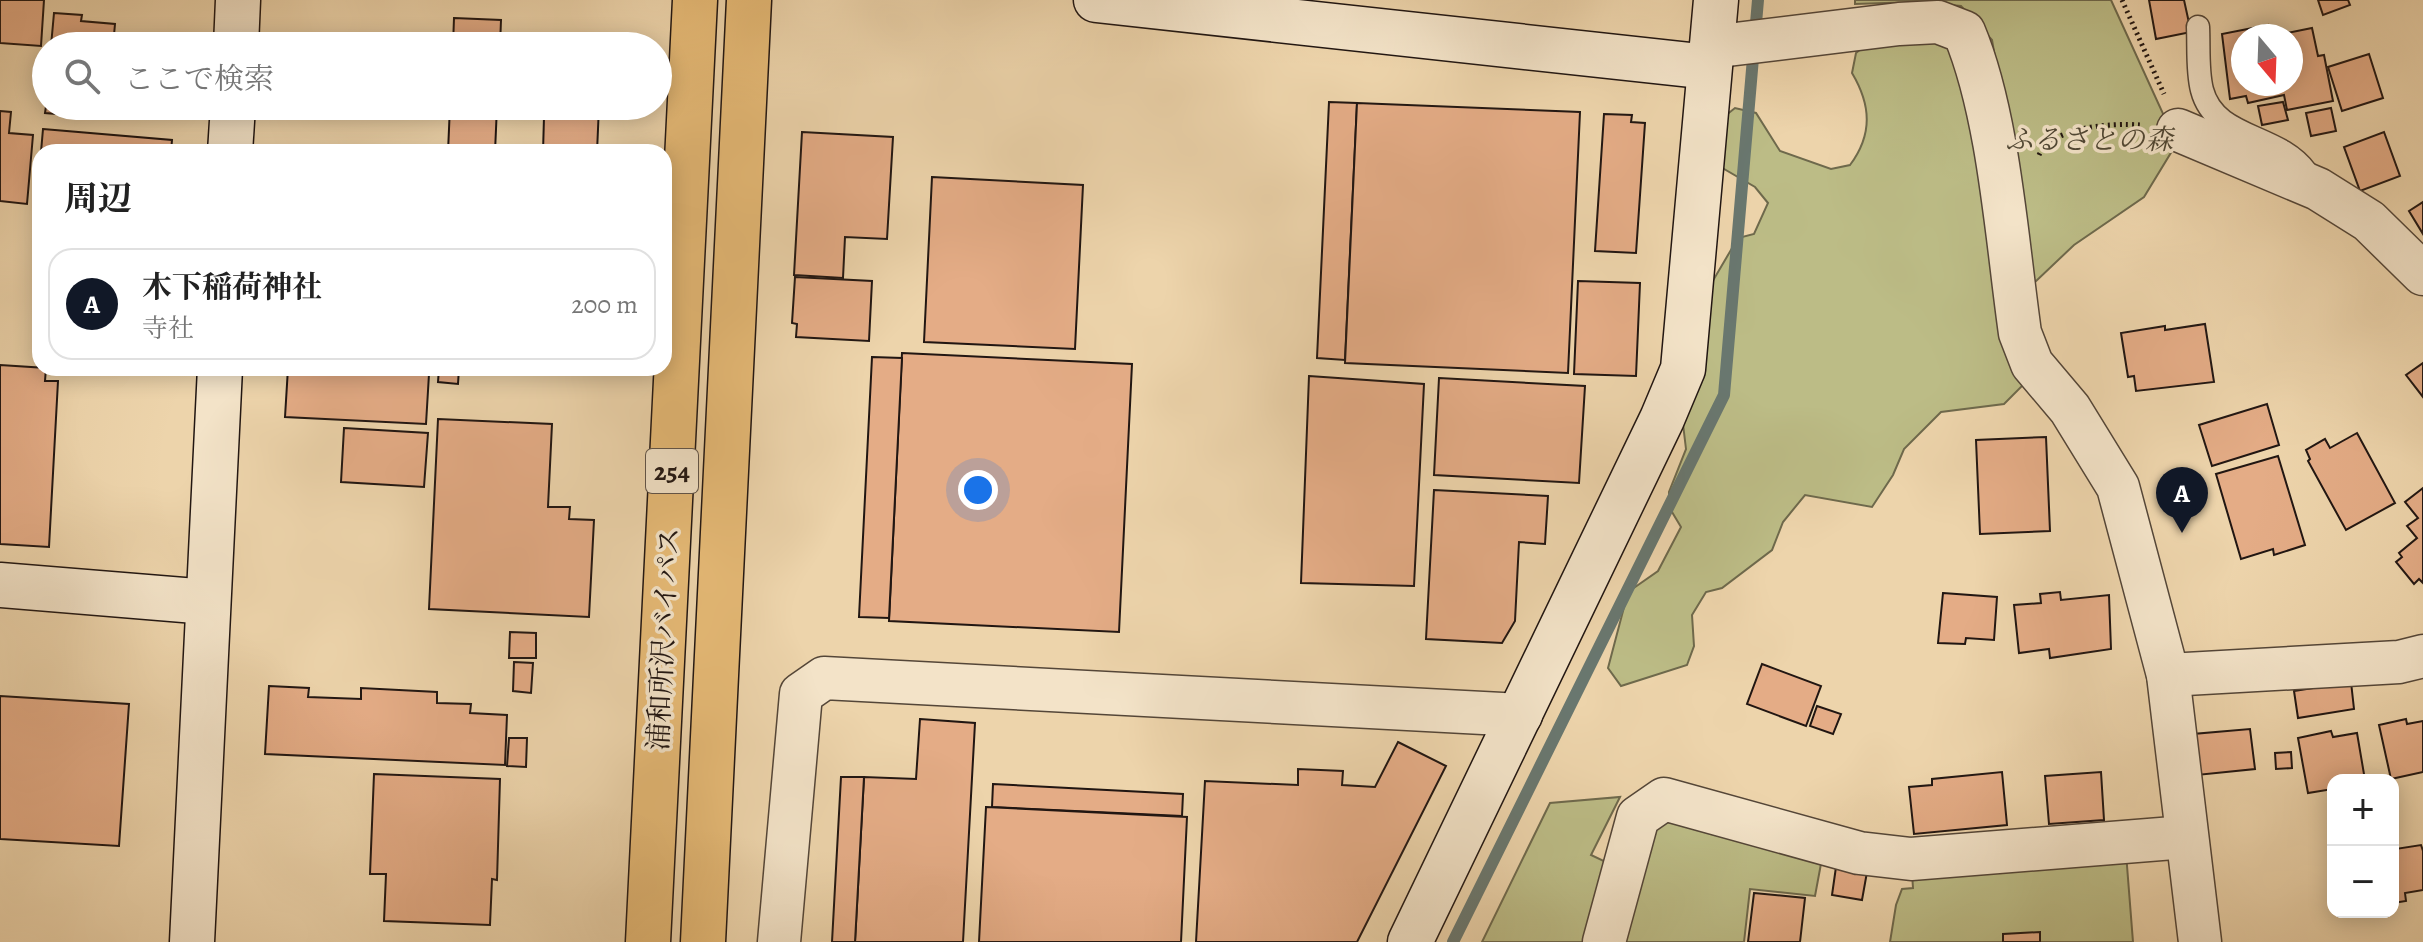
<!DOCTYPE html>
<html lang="ja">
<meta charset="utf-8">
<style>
:root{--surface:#fff;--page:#f2f2f2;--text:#222;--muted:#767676;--line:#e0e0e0;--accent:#111827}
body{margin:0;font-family:Alegreya,"Noto Serif JP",serif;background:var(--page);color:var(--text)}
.controls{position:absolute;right:24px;bottom:24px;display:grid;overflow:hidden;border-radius:16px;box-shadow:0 4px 20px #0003}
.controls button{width:72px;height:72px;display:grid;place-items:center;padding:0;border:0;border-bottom:2px solid var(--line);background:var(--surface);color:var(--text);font:40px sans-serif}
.compass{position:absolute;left:2231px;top:24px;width:72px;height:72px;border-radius:50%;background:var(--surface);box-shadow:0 4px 20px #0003;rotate:161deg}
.you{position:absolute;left:978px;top:490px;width:28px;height:28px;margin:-20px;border:6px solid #fff;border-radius:50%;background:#1a73e8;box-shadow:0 0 0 12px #1a73e833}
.badge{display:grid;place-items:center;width:52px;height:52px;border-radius:50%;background:var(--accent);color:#fff;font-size:26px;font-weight:700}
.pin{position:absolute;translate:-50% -66px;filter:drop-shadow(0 2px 4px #0008)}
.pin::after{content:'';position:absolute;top:42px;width:28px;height:24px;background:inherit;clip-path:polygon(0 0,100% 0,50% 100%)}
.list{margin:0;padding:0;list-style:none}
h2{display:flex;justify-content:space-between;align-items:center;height:104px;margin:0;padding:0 32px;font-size:34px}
h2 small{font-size:26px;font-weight:400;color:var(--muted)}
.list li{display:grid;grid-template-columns:52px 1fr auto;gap:24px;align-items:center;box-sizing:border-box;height:112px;margin:0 16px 16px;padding:0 16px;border:2px solid var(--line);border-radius:24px}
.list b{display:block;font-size:30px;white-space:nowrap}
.list p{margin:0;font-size:26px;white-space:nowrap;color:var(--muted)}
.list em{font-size:26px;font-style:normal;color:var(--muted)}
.icon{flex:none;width:44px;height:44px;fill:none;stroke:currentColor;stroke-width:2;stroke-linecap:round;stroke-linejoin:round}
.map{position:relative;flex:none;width:2423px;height:942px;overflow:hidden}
.search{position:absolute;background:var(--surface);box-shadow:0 4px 20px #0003;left:32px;top:32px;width:640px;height:88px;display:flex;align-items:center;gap:20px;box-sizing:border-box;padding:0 28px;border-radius:44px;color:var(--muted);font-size:30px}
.panel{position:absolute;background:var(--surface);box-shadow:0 4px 20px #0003;left:32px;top:144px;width:640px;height:232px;border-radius:24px}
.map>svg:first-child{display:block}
</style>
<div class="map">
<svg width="2423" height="942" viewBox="0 0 2423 942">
<rect width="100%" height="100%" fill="#edd4ab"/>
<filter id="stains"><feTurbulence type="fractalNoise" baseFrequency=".0025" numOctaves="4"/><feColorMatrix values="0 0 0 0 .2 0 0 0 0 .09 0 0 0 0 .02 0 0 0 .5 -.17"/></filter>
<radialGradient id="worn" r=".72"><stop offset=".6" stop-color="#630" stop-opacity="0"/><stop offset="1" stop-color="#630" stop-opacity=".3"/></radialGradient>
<g fill="#bcbc86" stroke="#6e694c" stroke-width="2">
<path d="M1855,0H2111L2165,118L2172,151L2144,197L2074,245L2034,283L1992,40L1961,6L1916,2L1855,4Z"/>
<path d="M1938,35L1961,57L2024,384L2004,404L1941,412L1904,449L1893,475L1872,507L1805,495L1783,522L1772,550L1722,588L1706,592L1692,615L1694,646L1687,665L1621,686L1608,668L1628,592L1658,571L1681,527L1669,507V492L1686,449L1683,424L1708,289L1738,238L1754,234L1768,203L1755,187L1719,166L1725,116L1735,108L1756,113L1780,151L1831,169L1850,165C1873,134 1871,105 1852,73L1856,53L1874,38Z"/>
<path d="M1620,797L1591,855L1606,862L1589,942H1482L1550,803Z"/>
<path d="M1663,814L1823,853L1815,896L1750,889L1744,942H1616L1650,823Z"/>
<path d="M2126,853L2133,942H1890L1896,905L1902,889L1913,888L1912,873Z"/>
</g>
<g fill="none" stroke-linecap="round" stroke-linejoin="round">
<path stroke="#69776f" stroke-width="12" d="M1453,942L1724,395L1758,0"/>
</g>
<g fill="#e4ac86" stroke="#211612" stroke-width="2">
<path d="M0,0H44L41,46L0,43Z"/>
<path d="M2149,0H2184L2191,32L2156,39Z"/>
<path d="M2318,0H2348L2350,5L2323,15Z"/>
<path d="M54,13L82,15L81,21L115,24L113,46H51Z"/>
<path d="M454,18L501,20L500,46H453Z"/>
<path d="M2268,25L2270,36H2243V84H2291V36H2272L2312,28L2318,56L2324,55L2333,101L2287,110L2284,95L2248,103L2246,96L2230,99L2222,34Z"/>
<path d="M2369,54L2383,98L2342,111L2328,67Z"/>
<path d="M1329,102L1357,103L1345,360L1317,358Z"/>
<path d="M2283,102L2288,120L2262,125L2258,106Z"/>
<path d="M1357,103L1580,112L1568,373L1345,363Z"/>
<path d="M46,106H108L107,118L45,113Z"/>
<path d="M450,106H497L495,152H448Z"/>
<path d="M497,106H599L597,152H543L544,117L497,115Z"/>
<path d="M2331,108L2336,131L2311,136L2306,113Z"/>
<path d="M0,111L11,112L9,133L33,135L27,204L0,201Z"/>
<path d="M1604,114L1632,115L1631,122L1645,123L1636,253L1595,251Z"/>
<path d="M43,129L172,140L171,152H41Z"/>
<path d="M802,132L893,137L887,239L845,237L843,278L794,275Z"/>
<path d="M2384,132L2400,176L2360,191L2344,147Z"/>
<path d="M932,177L1083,185L1075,349L924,342Z"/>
<path d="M2423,202V234L2409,211Z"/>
<path d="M795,277L872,281L869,341L796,337L797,324L792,323Z"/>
<path d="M1578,281L1640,283L1636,376L1574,374Z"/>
<path d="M2205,324L2214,382L2136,391L2134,376L2128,377L2121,333L2165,326V330Z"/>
<path d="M902,353L1132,364L1119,632L889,621Z"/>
<path d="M872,357L902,358L889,618L859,617Z"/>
<path d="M2423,363V397L2406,375Z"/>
<path d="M0,365L46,368L45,381H58L49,547L0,544Z"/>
<path d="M288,368L429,374L426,424L285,417Z"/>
<path d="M439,368H459L458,384L438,382Z"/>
<path d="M1309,376L1424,384L1414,586L1301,583Z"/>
<path d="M1439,378L1585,386L1579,483L1434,475Z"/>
<path d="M2267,404L2279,445L2212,466L2199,425Z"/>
<path d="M438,419L552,424L548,507H570L569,519L594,520L589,617L429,609Z"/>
<path d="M344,428L428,433L424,487L341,482Z"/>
<path d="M2357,433L2395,503L2346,530L2308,461L2310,459L2306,450L2325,439L2330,448Z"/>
<path d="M2046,437L2050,531L1980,534L1976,440Z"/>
<path d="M2278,456L2305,545L2274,555L2273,549L2241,559L2216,474Z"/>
<path d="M2423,488V583L2419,579L2414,584L2396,562L2402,557L2399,553L2417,538L2407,526L2418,518L2405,502Z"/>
<path d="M1434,490L1548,496L1545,544L1519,542L1515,621L1502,643L1426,639Z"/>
<path d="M2060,592L2061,600L2109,595L2111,649L2050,658L2049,649L2019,653L2014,605L2041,603L2040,594Z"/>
<path d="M1943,593L1997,597L1994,640L1966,638L1965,644L1938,643Z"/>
<path d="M510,632L536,633V658H509Z"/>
<path d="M514,662L533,663L531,693L513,691Z"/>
<path d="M1762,664L1821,686L1806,726L1747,704Z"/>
<path d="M2351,682L2354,709L2298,718L2294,691Z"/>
<path d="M269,686L309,688L308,697L361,699V688L437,692V703L471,704L470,713L507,715L505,765L265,754Z"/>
<path d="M0,696L129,704L119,846L0,839Z"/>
<path d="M1817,706L1841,714L1833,734L1810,726Z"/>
<path d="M920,719L975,723L963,942H855L864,777L916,779Z"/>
<path d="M2406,719L2407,724L2423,721V772L2391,779L2379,725Z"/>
<path d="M2250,729L2255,769L2197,775L2193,734Z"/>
<path d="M2331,731L2333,737L2357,733L2365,780H2333V789L2308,793L2298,738Z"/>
<path d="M509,738H527L526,767L507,766Z"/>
<path d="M1398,742L1446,766L1357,942H1196L1205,781L1298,785V769L1343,771L1342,785L1375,787Z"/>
<path d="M2291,752L2292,768L2276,769L2275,753Z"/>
<path d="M2002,772L2007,825L1914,834L1909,787L1932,785V779Z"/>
<path d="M2101,772L2104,820L2049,824L2045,776Z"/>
<path d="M374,774L500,779L497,880L492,879L490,925L384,921L386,874H370Z"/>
<path d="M841,777H864L855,942H832Z"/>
<path d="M993,784L1183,794L1182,816L992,807Z"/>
<path d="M986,807L1187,817L1181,942H979Z"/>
<path d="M2393,841L2396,849L2421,845L2423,851V890L2405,893L2406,901L2393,903Z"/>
<path d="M1836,867L1867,872L1862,900L1832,895Z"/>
<path d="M1754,893L1805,898L1800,942H1748Z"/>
<path d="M2040,932V942H2003V934Z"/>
</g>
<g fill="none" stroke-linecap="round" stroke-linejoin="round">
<g stroke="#544638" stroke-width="25">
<path id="lane" d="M2198,27C2199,47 2197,71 2202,90C2215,140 2278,133 2306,172"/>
</g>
<g stroke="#544638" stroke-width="45">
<g id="street">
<path d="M1711,47L1899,24L1938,22L1964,32C1999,115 2007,242 2020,333L2032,364L2070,409L2118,487L2168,675L2200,942"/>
<path d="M2178,130L2318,189L2369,221L2423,274"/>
<path d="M2168,675L2399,662L2423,656"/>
<path d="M779,942L801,694L824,678L1521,715"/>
<path d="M1604,942L1638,817L1664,799L1859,853L1911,859L2186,837"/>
</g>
</g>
<g stroke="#211612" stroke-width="47">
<g id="secondary">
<path d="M1096,0L1709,67"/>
<path d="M236,46L238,0"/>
<path d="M230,152L233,106"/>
<path d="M0,585L208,602"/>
<path d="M192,942L220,368"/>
<path d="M1410,942L1662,419L1683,369L1716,0"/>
</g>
</g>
<g stroke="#211612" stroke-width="47">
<g id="highway">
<path d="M648,942L695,0"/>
<path d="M703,942L749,0"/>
</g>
</g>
<g stroke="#211612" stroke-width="5" stroke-dasharray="2 4" stroke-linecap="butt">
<path d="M2122,0L2164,94"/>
<path d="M2039,155C2053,126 2112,123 2140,125"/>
</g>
<use href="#lane" stroke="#f3e3c8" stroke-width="22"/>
<use href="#street" stroke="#f3e3c8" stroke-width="42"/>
<use href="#secondary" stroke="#f3e3c8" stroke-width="44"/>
<use href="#highway" stroke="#e6ba76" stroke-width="44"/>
</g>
<g text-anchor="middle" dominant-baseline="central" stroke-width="7" stroke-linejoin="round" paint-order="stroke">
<rect fill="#f3e3c8" stroke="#605449" stroke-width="2" x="646" y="449" width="52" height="44" rx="6"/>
<g font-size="26" font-weight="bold" fill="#211612">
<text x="672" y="471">254</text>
</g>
<g font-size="28" font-style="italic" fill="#504835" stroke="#f3e3c8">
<text x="2089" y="140">ふるさとの森</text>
</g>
<g font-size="28" fill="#211612" stroke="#f3e3c8">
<text transform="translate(664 639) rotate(-87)">浦和所沢バイパス</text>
</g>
</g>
<rect width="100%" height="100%" filter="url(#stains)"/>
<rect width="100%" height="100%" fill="url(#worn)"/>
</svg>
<div class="controls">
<button>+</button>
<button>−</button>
</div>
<svg class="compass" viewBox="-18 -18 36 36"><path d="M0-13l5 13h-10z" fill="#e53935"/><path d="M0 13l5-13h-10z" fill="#767676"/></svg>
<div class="you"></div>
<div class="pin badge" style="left:2182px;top:533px">A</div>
<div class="search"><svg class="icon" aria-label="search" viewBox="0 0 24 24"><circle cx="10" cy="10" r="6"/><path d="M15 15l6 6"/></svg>ここで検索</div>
<section class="panel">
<h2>周辺<small></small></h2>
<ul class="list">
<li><span class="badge">A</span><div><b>木下稲荷神社</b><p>寺社</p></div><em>200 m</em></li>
</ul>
</section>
</div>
